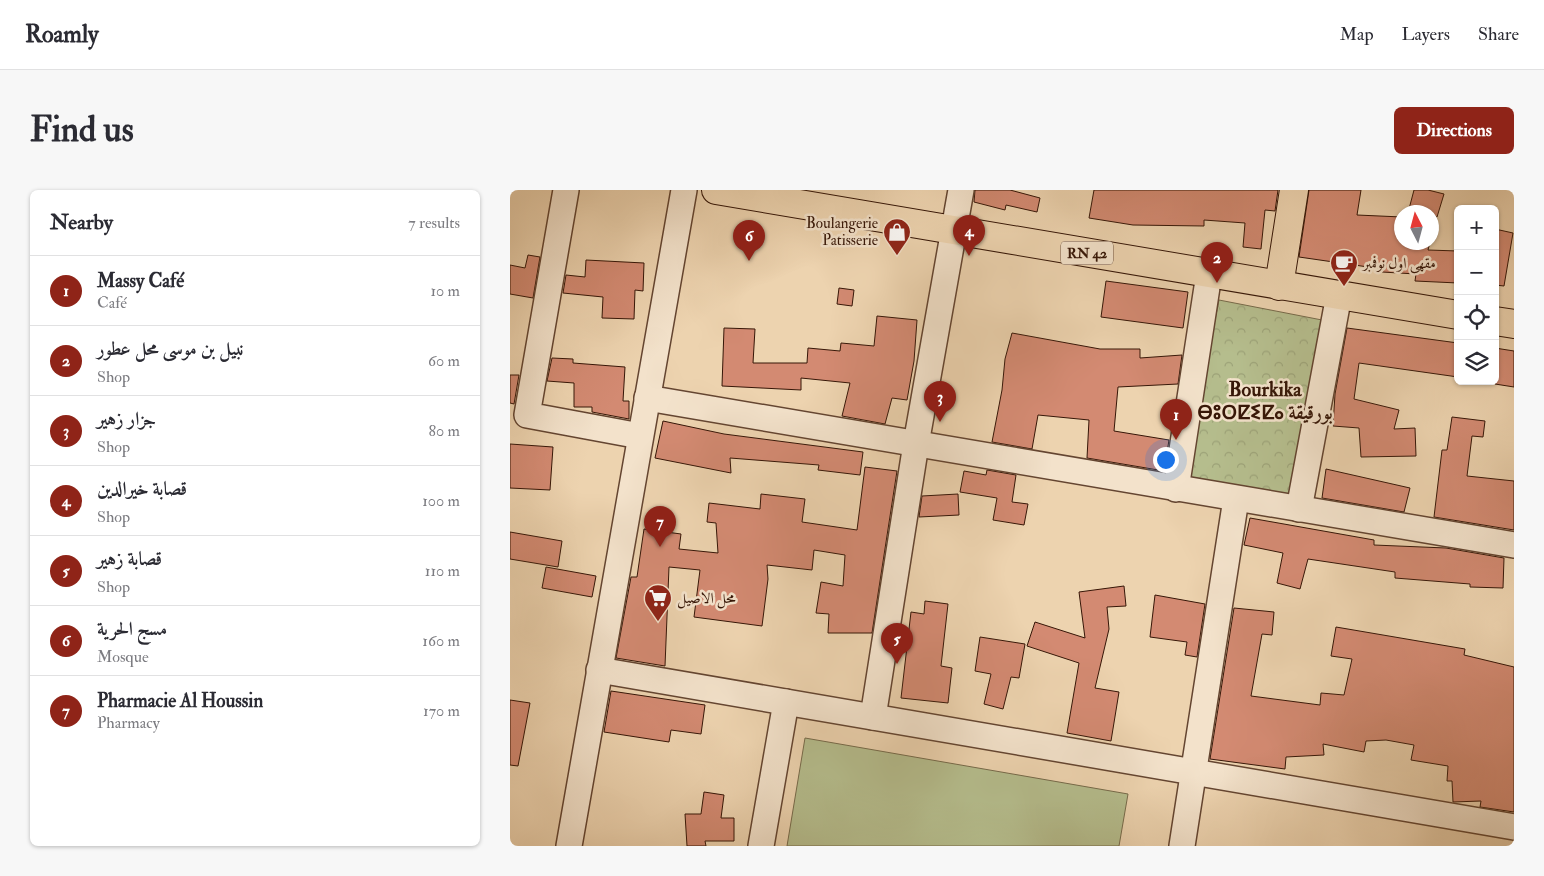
<!DOCTYPE html>
<meta charset="utf-8">
<style>
:root{--surface:#fff;--page:#f7f7f7;--text:#2b2b33;--muted:#7c7c81;--line:#e1e1e2;--accent:#8f2418}
body{margin:0;font-family:"IM FELL Double Pica",Amiri,"Noto Sans Tifinagh",serif;background:var(--page);color:var(--text)}
.controls{position:absolute;right:15px;top:15px;display:grid;overflow:hidden;border-radius:8px;box-shadow:0 1px 4px #0004}
.controls button{width:45px;height:45px;display:grid;place-items:center;padding:0;border:0;border-bottom:1px solid var(--line);background:var(--surface);color:var(--text);font:25px sans-serif}
.compass{position:absolute;left:884px;top:15px;width:45px;height:45px;border-radius:50%;background:var(--surface);box-shadow:0 1px 4px #0004;rotate:354deg}
.you{position:absolute;left:655px;top:269px;width:18px;height:18px;margin:-12px;border:4px solid #fff;border-radius:50%;background:#1a73e8;box-shadow:0 0 0 8px #1a73e833}
.badge{display:grid;place-items:center;width:32px;height:32px;border-radius:50%;background:var(--accent);color:#fff;font-size:16px;font-weight:700}
.pin{position:absolute;translate:-50% -41px;filter:drop-shadow(0 1px 2px #0008)}
.pin::after{content:'';position:absolute;top:26px;width:18px;height:15px;background:inherit;clip-path:polygon(0 0,100% 0,50% 100%)}
.list{margin:0;padding:0;list-style:none}
h2{display:flex;justify-content:space-between;align-items:center;height:65px;margin:0;padding:0 20px;font-size:21px}
h2 small{font-size:16px;font-weight:400;color:var(--muted)}
.list li{display:grid;grid-template-columns:32px 1fr auto;gap:15px;align-items:center;box-sizing:border-box;height:70px;padding:0 20px;border-top:1px solid var(--line)}
.list b{display:block;font-size:19px;white-space:nowrap}
.list p{margin:0;font-size:16px;white-space:nowrap;color:var(--muted)}
.list em{font-size:16px;font-style:normal;color:var(--muted)}
.icon{flex:none;width:28px;height:28px;fill:none;stroke:currentColor;stroke-width:2;stroke-linecap:round;stroke-linejoin:round}
.map{position:relative;flex:none;width:1004px;height:656px;overflow:hidden;border-radius:8px}
header{display:flex;align-items:center;gap:30px;box-sizing:border-box;height:70px;padding:0 25px;background:var(--surface);border-bottom:1px solid var(--line)}
header strong{font-size:24px}
nav{display:flex;gap:28px;margin-inline-start:auto;font-size:18px}
.intro{display:flex;align-items:center;justify-content:space-between;box-sizing:border-box;height:120px;padding:0 30px}
h1{margin:0;font-size:35px}
.button{padding:12px 22px;border-radius:8px;background:var(--accent);color:#fff;font-size:18px;font-weight:700}
main{display:flex;gap:30px;padding:0 30px}
aside{flex:1;background:var(--surface);border-radius:8px;box-shadow:0 1px 4px #0004}
.map>svg:first-child{display:block}
</style>
<header>
<strong>Roamly</strong>
<nav><a>Map</a><a>Layers</a><a>Share</a></nav>
</header>
<div class="intro"><h1>Find us</h1><a class="button">Directions</a></div>
<main>
<aside>
<h2>Nearby<small>7 results</small></h2>
<ul class="list">
<li><span class="badge">1</span><div><b>Massy Café</b><p>Café</p></div><em>10 m</em></li>
<li><span class="badge">2</span><div><b>نبيل بن موسى محل عطور</b><p>Shop</p></div><em>60 m</em></li>
<li><span class="badge">3</span><div><b>جزار زهير</b><p>Shop</p></div><em>80 m</em></li>
<li><span class="badge">4</span><div><b>قصابة خيرالدين</b><p>Shop</p></div><em>100 m</em></li>
<li><span class="badge">5</span><div><b>قصابة زهير</b><p>Shop</p></div><em>110 m</em></li>
<li><span class="badge">6</span><div><b>مسج الحرية</b><p>Mosque</p></div><em>160 m</em></li>
<li><span class="badge">7</span><div><b>Pharmacie Al Houssin</b><p>Pharmacy</p></div><em>170 m</em></li>
</ul>
</aside>
<div class="map">
<svg width="1004" height="656" viewBox="0 0 1004 656">
<defs>
<pattern id="forest-crowns" width="20" height="18" patternUnits="userSpaceOnUse" patternTransform="scale(1.25)"><rect width="20" height="18" fill="#b5bd8d"/><path d="M2 6a3 3 0 1 1 6 0M12 15a3 3 0 1 1 6 0" fill="none" stroke="#9ca278"/></pattern>
</defs>
<rect width="100%" height="100%" fill="#edd3af"/>
<filter id="stains"><feTurbulence type="fractalNoise" baseFrequency=".004" numOctaves="4"/><feColorMatrix values="0 0 0 0 .2 0 0 0 0 .09 0 0 0 0 .02 0 0 0 .5 -.17"/></filter>
<radialGradient id="worn" r=".72"><stop offset=".6" stop-color="#630" stop-opacity="0"/><stop offset="1" stop-color="#630" stop-opacity=".3"/></radialGradient>
<path fill="url(#forest-crowns)" stroke="#766a4a" d="M709,110L812,130L778,312L672,295Z"/>
<path fill="#b5bd8d" stroke="#766a4a" d="M295,548L618,604L609,656H277Z"/>
<g fill="#d38a72" stroke="#361607">
<path d="M465,0H500L530,8L527,22L496,15L495,20L464,12Z"/>
<path d="M584,0H768L765,21L755,20L751,59L733,57L735,33L694,30V36L623,35L579,28Z"/>
<path d="M799,0H851L847,25L892,27V52H920L918,60L948,61V93L905,91L906,84L872,82V79L789,67Z"/>
<path d="M904,0H918L934,4L927,27L922,25V22L899,19Z"/>
<path d="M985,39L1003,43L994,96L985,95Z"/>
<path d="M18,65L30,67L23,108L0,104V75L15,78Z"/>
<path d="M76,70L134,73L133,101L125,100L124,129L92,128L93,107L53,103L56,85L75,87Z"/>
<path d="M596,91L678,102L673,138L591,127Z"/>
<path d="M329,98L344,100L342,116L327,114Z"/>
<path d="M367,126L407,130L404,171L397,210L382,208L375,234L332,226L340,193L291,188V200L212,196L214,138L245,139L243,173H297L298,158L330,161L331,153L364,156Z"/>
<path d="M837,138L948,153V187L849,173L844,209L889,220L884,239L905,238L906,266L851,267L849,238L823,236L825,204Z"/>
<path d="M502,143L590,159H630V168L672,165L668,194L608,197L604,241L659,250L654,281L577,268L579,230L528,225L522,259L482,252L492,200L495,169Z"/>
<path d="M985,158L1004,161V197L985,194Z"/>
<path d="M42,168L63,169V173L115,177L113,211H119V229L82,222V217H64V193L37,191Z"/>
<path d="M0,185H9L4,214L0,213Z"/>
<path d="M942,227L975,231L973,247L962,246L957,286L1004,291V340L924,327L932,260H937Z"/>
<path d="M153,231L214,244L353,262L350,285L308,280L309,275L220,268L221,283L145,268Z"/>
<path d="M0,254L43,257L40,300L0,298Z"/>
<path d="M355,277L387,281L362,443H318L319,424L306,423L311,392L333,396L335,365L304,360L302,380L257,375L258,389L252,436L184,427L190,380L159,377L155,476L106,468L121,387H127L134,339L171,344L169,359L208,363L206,333L197,332L199,313L250,319L251,304L295,309L292,332L347,340Z"/>
<path d="M816,279L900,298L894,322L812,308Z"/>
<path d="M477,280L506,285L502,312L518,314L514,335L483,330L487,308L450,302L454,281L476,285Z"/>
<path d="M448,304L449,325L409,327L412,306Z"/>
<path d="M740,328L864,350V355L936,358L994,368L993,398L960,397V394L885,388V382L798,369L790,399L767,393L773,363L734,355Z"/>
<path d="M0,342L52,351L48,377L0,369Z"/>
<path d="M36,377L86,386L82,407L32,398Z"/>
<path d="M614,396L616,416L597,417L599,439L585,498L609,502L601,551L557,543L569,473L517,456L525,432L575,448L569,402Z"/>
<path d="M645,405L695,414L687,467L675,465L677,452L640,447Z"/>
<path d="M415,411L438,414L431,476L442,478L438,513L391,508L401,422L414,424Z"/>
<path d="M724,418L764,422L762,445L752,444L741,506L810,515L811,503L834,505L842,469L821,466L826,437L955,459L954,465L1004,477V622L970,617L971,611L943,612L942,591H937L938,576L901,570L904,555L876,550L856,551L854,562L813,554L814,565L776,567L775,579L700,569Z"/>
<path d="M470,447L515,454L509,488L501,487L493,519L474,514L481,484L465,481Z"/>
<path d="M101,501L195,515L191,544L161,540L159,552L94,542Z"/>
<path d="M0,510L20,513L8,576L0,575Z"/>
<path d="M194,602L214,605L211,628H224V651H195L196,656H177L175,624H191Z"/>
</g>
<g fill="none" stroke-linecap="round" stroke-linejoin="round">
<g stroke="#644531" stroke-width="28">
<g id="minor">
<path d="M56,0L17,225L130,246"/>
<path d="M137,208L1004,355"/>
<path d="M666,299L699,84"/>
<path d="M789,319L829,105"/>
<path d="M89,480L1004,637"/>
<path d="M363,527L406,254L451,0"/>
<path d="M59,656L174,0"/>
<path d="M251,656L276,512"/>
<path d="M672,656L726,309"/>
</g>
</g>
<g stroke="#361607" stroke-width="30">
<g id="major">
<path d="M206,0L948,125"/>
<path d="M769,96L784,0"/>
<path d="M985,131L1004,134"/>
</g>
</g>
<use href="#minor" stroke="#f3e2cb" stroke-width="25"/>
<use href="#major" stroke="#edd3af" stroke-width="28"/>
</g>
<defs>
<g id="shop-pin" transform="scale(1.4375)"><path d="M0 17L-7.5 6A9.5 9.5 0 1 1 7.5 6Z" fill="#8f2418" stroke="#f3e2cb"/><path d="M-5-2.5h2.3a2.7 3.5 0 0 1 5.4 0H5L5.5 6h-11ZM-1.5-2.5h3a1.5 2.3 0 0 0-3 0Z" fill="#fff"/></g>
<g id="cafe-pin" transform="scale(1.4375)"><path d="M0 17L-7.5 6A9.5 9.5 0 1 1 7.5 6Z" fill="#8f2418" stroke="#f3e2cb"/><path d="M-5.5-4.5H6V0H3Q3 3.5 0 3.5H-2.5Q-5.5 3.5-5.5 0ZM3-3.2v2h1.7v-2ZM-6 4.5H4V6H-6Z" fill="#fff"/></g>
<g id="supermarket-pin" transform="scale(1.4375)"><path d="M0 17L-7.5 6A9.5 9.5 0 1 1 7.5 6Z" fill="#8f2418" stroke="#f3e2cb"/><path d="M-6-5.5h2.5l.6 2H6L4.5 2H-2.5L-4.4-4H-6ZM-1.5 3.2a1.3 1.3 0 1 0 .1 0ZM3 3.2a1.3 1.3 0 1 0 .1 0Z" fill="#fff"/></g>
</defs>
<g fill-rule="evenodd">
<use href="#shop-pin" x="387" y="42"/>
<use href="#cafe-pin" x="834" y="73"/>
<use href="#supermarket-pin" x="148" y="408"/>
</g>
<g text-anchor="middle" dominant-baseline="central" stroke-width="5" stroke-linejoin="round" paint-order="stroke">
<rect fill="#f3e2cb" stroke="#6f5342" stroke-width="1" x="551" y="51.5" width="52" height="23" rx="4"/>
<g font-size="14" font-weight="bold" fill="#361607">
<text x="577" y="63">RN 42</text>
</g>
<g font-size="15" fill="#361607" stroke="#f3e2cb" text-anchor="start">
<text x="368" y="33" text-anchor="end">Boulangerie<tspan x="368" dy="17">Patisserie</tspan></text>
<text x="853" y="73">مقهى اول نوفمبر</text>
<text x="167" y="408">محل الاصيل</text>
</g>
<g font-size="20" font-weight="bold" fill="#361607" stroke="#f3e2cb">
<text x="755" y="199">Bourkika<tspan x="755" dy="23">ⴱⵓⵔⵇⵉⵇⴰ بورقيقة</tspan></text>
</g>
</g>
<rect width="100%" height="100%" filter="url(#stains)"/>
<rect width="100%" height="100%" fill="url(#worn)"/>
</svg>
<div class="controls">
<button>+</button>
<button>−</button>
<button><svg class="icon" aria-label="locate" viewBox="0 0 24 24"><circle cx="12" cy="12" r="6"/><path d="M12 2v4M12 18v4M2 12h4M18 12h4"/></svg></button>
<button><svg class="icon" aria-label="layers" viewBox="0 0 24 24"><path d="M12 4l9 5-9 5-9-5zM3 14l9 5 9-5"/></svg></button>
</div>
<svg class="compass" viewBox="-18 -18 36 36"><path d="M0-13l5 13h-10z" fill="#e53935"/><path d="M0 13l5-13h-10z" fill="#7c7c81"/></svg>
<div class="you"></div>
<div class="pin badge" style="left:666px;top:250px">1</div>
<div class="pin badge" style="left:707px;top:93px">2</div>
<div class="pin badge" style="left:430px;top:232px">3</div>
<div class="pin badge" style="left:459px;top:66px">4</div>
<div class="pin badge" style="left:387px;top:474px">5</div>
<div class="pin badge" style="left:239px;top:71px">6</div>
<div class="pin badge" style="left:150px;top:357px">7</div>
</div>
</main>
